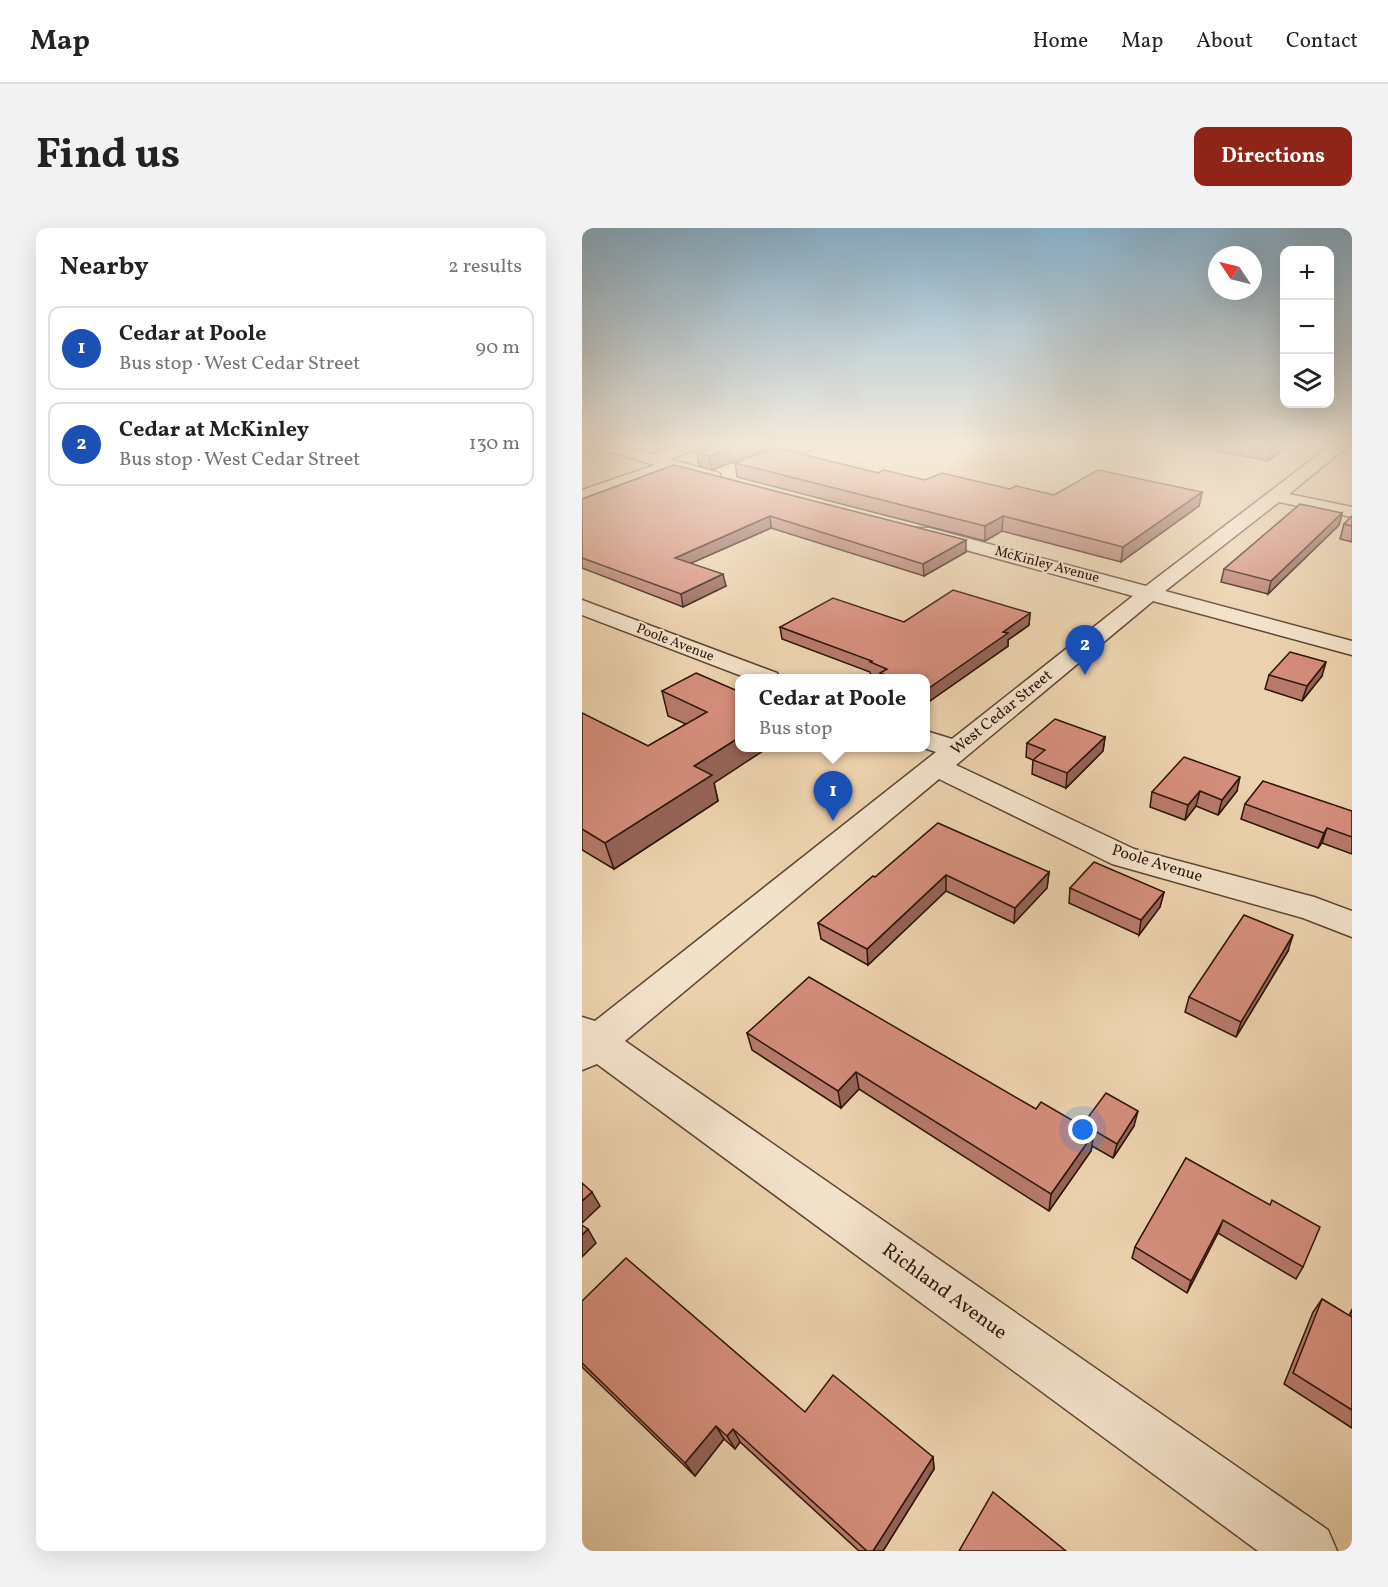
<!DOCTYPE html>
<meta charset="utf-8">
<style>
:root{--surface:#fff;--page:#f2f2f2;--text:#222;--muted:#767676;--line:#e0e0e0;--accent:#8f2418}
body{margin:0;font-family:Vollkorn,serif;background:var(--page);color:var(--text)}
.controls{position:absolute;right:18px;top:18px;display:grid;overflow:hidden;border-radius:12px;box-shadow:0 6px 24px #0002}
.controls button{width:54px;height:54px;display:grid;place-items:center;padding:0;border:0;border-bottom:2px solid var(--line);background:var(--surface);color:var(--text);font:30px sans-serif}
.compass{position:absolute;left:626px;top:18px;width:54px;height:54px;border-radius:50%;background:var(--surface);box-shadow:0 6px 24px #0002;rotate:305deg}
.you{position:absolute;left:501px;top:902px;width:21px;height:21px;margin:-15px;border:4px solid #fff;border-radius:50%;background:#1a73e8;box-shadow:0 0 0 9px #1a73e833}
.badge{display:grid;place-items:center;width:39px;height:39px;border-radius:50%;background:var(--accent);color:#fff;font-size:20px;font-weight:700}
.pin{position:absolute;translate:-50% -50px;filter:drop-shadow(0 2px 3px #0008)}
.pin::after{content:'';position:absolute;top:32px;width:21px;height:18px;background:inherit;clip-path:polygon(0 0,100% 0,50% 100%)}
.popup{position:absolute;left:153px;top:446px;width:195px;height:78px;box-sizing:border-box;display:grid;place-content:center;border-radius:12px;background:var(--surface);filter:drop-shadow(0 2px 4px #0005);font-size:20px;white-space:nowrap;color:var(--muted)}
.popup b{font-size:22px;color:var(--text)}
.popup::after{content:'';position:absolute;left:50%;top:100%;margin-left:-12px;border:12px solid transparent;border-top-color:var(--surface)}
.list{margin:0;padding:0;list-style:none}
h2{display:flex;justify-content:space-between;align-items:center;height:78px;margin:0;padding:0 24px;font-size:26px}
h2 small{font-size:20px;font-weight:400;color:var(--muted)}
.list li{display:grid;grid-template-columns:39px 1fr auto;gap:18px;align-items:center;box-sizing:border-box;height:84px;margin:0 12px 12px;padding:0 12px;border:2px solid var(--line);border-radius:12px}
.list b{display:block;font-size:22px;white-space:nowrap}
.list p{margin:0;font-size:20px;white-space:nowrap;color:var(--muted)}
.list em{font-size:20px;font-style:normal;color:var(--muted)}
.icon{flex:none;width:33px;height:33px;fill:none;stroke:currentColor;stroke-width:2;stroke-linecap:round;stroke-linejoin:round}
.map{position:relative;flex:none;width:770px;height:1323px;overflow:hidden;border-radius:12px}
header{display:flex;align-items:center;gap:36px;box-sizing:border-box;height:84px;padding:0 30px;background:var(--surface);border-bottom:2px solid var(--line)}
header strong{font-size:28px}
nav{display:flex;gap:33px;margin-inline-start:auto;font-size:21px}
.intro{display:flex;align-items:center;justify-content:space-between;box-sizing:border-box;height:144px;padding:0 36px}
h1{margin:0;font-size:42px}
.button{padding:15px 27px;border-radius:12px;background:var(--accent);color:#fff;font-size:21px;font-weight:700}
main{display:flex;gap:36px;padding:0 36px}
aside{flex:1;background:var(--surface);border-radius:12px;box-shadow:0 6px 24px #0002}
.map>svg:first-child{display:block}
</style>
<header>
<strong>Map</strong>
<nav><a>Home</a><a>Map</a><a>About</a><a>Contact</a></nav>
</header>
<div class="intro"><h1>Find us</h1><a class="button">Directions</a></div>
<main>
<aside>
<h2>Nearby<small>2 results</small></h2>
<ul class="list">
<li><span class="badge" style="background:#1a4fb4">1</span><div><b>Cedar at Poole</b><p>Bus stop · West Cedar Street</p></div><em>90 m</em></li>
<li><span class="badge" style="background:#1a4fb4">2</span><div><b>Cedar at McKinley</b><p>Bus stop · West Cedar Street</p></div><em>130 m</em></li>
</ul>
</aside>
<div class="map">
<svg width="770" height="1323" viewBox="0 0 770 1323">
<rect width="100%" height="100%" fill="#ecd2ae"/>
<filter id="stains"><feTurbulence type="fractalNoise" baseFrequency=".00333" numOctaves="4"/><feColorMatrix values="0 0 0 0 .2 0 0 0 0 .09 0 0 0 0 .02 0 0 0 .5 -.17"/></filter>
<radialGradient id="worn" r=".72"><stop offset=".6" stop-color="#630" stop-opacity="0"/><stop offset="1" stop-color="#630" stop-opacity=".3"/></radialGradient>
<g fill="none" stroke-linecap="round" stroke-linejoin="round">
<g stroke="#5e4433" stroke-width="3">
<g id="minor">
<path d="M12,217H37L70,226L99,217H122L119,220L87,231L137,245L139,249L131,254L90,242L0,273V262L73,237L15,220Z"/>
<path d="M749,217H767L707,266L770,279V289L697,274L583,363L770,413V427L571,373L374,537L552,621L732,669L770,683V709L721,690L530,636L357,551L43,813L746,1302L755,1323H676L15,836L0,842V789L13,793L354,524L342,520L344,503L370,511L551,368L333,308L331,304L333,300H347L564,358Z"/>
<path d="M0,372L195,445L198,450H165L0,387Z"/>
</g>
</g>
<use href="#minor" fill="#f3e2ca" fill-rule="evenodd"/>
</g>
<g fill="#b77a6b" stroke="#2e140a" stroke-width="1.5">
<path d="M123,217H196L130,242L117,238L115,225L129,220L123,219Z"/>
<path d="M620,217H707L686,233L620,220Z"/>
<path d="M220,226L296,245L343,252L472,267L620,264L617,278L539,334L420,303L403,313L155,249L153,235Z"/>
<path d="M92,237L384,324L342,348L189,300L109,335L144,358L101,379L0,340V271Z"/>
<path d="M760,285L757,297L686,366L639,354L642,341Z"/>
<path d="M770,288V314L758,311L762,296Z"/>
<path d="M448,385L447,397L426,412V418L345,475H344V450H298L289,447L288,444L200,411L198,399L322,394Z"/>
<path d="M687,447L740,448L720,473L683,461Z"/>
<path d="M80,463L158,464L132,555L136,573L32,641L0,622V485L66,518L104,496L86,488Z"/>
<path d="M523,509L521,523L484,560L450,546L451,532L444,529L445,515Z"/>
<path d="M655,563L636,587L614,578L603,592L568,579L570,564Z"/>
<path d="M663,576L770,583V626L740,615L736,620L659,591Z"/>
<path d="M467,644L465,660L432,695L364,663L286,737L239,711L236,695L293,649Z"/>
<path d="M488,660L582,664L578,679L557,707L487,675Z"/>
<path d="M706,723L654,809L603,784L607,769Z"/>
<path d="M165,805L454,881L501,899V896L552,898L531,930L510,918L509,923L467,983L277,861L259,880L170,822Z"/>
<path d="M604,930L721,1039L714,1051L636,1005L605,1065L550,1030L553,1019Z"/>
<path d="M740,1071L767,1088L770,1081V1200L702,1156L731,1084Z"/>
<path d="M0,1073L223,1184L351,1229L352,1241L301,1323H277L158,1214L153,1221L142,1211L113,1248L0,1139Z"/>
</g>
<g fill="#956357" stroke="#2e140a" stroke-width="1.5">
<path d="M159,217H196L130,242L127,228Z"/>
<path d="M208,217H244L200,234L198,221Z"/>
<path d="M695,217H707L686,233L688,222Z"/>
<path d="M620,264L617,278L539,334L541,319Z"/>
<path d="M760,285L757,297L686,366L689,353Z"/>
<path d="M188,288L189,300L96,341L93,330Z"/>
<path d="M421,288L420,303L403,313V298Z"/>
<path d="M384,312V324L342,348L341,336Z"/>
<path d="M141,346L144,358L101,379L99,366Z"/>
<path d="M448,385L447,397L426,412V418L345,475L344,462L421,404Z"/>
<path d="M744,434L740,448L720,473L725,458Z"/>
<path d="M158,509V519H187L132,555L136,573L32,641L23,615L112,538Z"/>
<path d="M523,509L521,523L484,560L485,545Z"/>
<path d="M658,549L655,563L636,587L640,572Z"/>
<path d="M618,563L614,578L603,592L606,577Z"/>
<path d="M745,600L740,615L736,620L742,605Z"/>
<path d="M467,644L465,660L432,695L433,680Z"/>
<path d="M364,647V663L286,737L285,721Z"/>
<path d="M582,664L578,679L557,707L559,692Z"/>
<path d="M711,707L706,723L654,809L659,794Z"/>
<path d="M274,844L277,861L259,880L256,863Z"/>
<path d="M556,883L552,898L531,930L535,916Z"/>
<path d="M512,905L509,923L467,983L469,966Z"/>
<path d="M10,964L18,978L0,995V973Z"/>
<path d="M641,992L636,1005L605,1065L609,1053Z"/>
<path d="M6,1001L14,1015L0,1029V1007Z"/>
<path d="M134,1198L142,1211L113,1248L103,1235Z"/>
<path d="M151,1201L158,1214L153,1221L145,1208Z"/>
<path d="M351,1229L352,1241L301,1323H291Z"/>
</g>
<g fill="#d58e7c" stroke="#2e140a" stroke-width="1.5">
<path d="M138,217H159L127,228L115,225Z"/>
<path d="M200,217H208L198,221L296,245L302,242L343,252L360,245L428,261L434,258L472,267L516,242L620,264L541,319L421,288L403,298L153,235Z"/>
<path d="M662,217H695L688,222Z"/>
<path d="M92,237L384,312L341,336L188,288L93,330L141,346L99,366L0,330V271Z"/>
<path d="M718,276L760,285L689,353L642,341Z"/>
<path d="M770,288V298L762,296Z"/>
<path d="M371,362L448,385L421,404L426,405L344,462V450H313L298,445L305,441L288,434L290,433L198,399L251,370L322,394Z"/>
<path d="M708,424L744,434L725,458L687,447Z"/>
<path d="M114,445L158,464V509L112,538L130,547L23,615L0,601V485L66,518L125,484L80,463Z"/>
<path d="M473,491L523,509L485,545L451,532L463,522L445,515Z"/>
<path d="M602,529L658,549L640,572L618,563L606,577L570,564Z"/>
<path d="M681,553L770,583V609L745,600L742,605L663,576Z"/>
<path d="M356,595L467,644L433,680L364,647L285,721L236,695L291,648L293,649Z"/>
<path d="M512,634L582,664L559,692L488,660Z"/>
<path d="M662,687L711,707L659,794L607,769Z"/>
<path d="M227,749L454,881L459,874L512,905L469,966L274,844L256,863L165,805Z"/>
<path d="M524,865L556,883L535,916L501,896Z"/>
<path d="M604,930L688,977L690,972L738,999L721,1039L641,992L609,1053L553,1019Z"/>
<path d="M0,955L10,964L0,973Z"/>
<path d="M0,997L6,1001L0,1007Z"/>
<path d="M44,1030L223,1184L251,1147L351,1229L291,1323H285L151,1201L145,1208L134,1198L103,1235L0,1135V1073Z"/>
<path d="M740,1071L770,1089V1182L711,1145Z"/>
<path d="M411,1264L484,1323H377Z"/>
</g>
<linearGradient id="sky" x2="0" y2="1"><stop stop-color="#89b5d3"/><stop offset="0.54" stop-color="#f6ebdb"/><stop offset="1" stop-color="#f6ebdb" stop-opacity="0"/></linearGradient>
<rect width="770" height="402" fill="url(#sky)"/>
<g text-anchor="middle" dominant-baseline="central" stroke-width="4.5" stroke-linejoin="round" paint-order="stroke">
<g font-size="14" fill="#2e140a" stroke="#f3e2ca">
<text transform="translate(465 337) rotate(15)">McKinley Avenue</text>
<text transform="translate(93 415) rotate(21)">Poole Avenue</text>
</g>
<g font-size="16" fill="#2e140a" stroke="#f3e2ca">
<text transform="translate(420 485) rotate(-39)">West Cedar Street</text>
<text transform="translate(575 636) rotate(17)">Poole Avenue</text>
</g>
<g font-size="20" fill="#2e140a" stroke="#f3e2ca">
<text transform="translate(362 1064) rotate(36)">Richland Avenue</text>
</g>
</g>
<rect width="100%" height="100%" filter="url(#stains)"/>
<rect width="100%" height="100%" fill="url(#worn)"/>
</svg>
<div class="controls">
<button>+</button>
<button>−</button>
<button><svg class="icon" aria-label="layers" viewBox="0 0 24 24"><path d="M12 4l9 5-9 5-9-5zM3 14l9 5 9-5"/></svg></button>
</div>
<svg class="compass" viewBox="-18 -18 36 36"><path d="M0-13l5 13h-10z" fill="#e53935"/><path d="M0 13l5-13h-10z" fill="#767676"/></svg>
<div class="you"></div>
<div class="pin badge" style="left:251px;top:593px;background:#1a4fb4">1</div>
<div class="popup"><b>Cedar at Poole</b>Bus stop</div>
<div class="pin badge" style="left:503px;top:447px;background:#1a4fb4">2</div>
</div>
</main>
